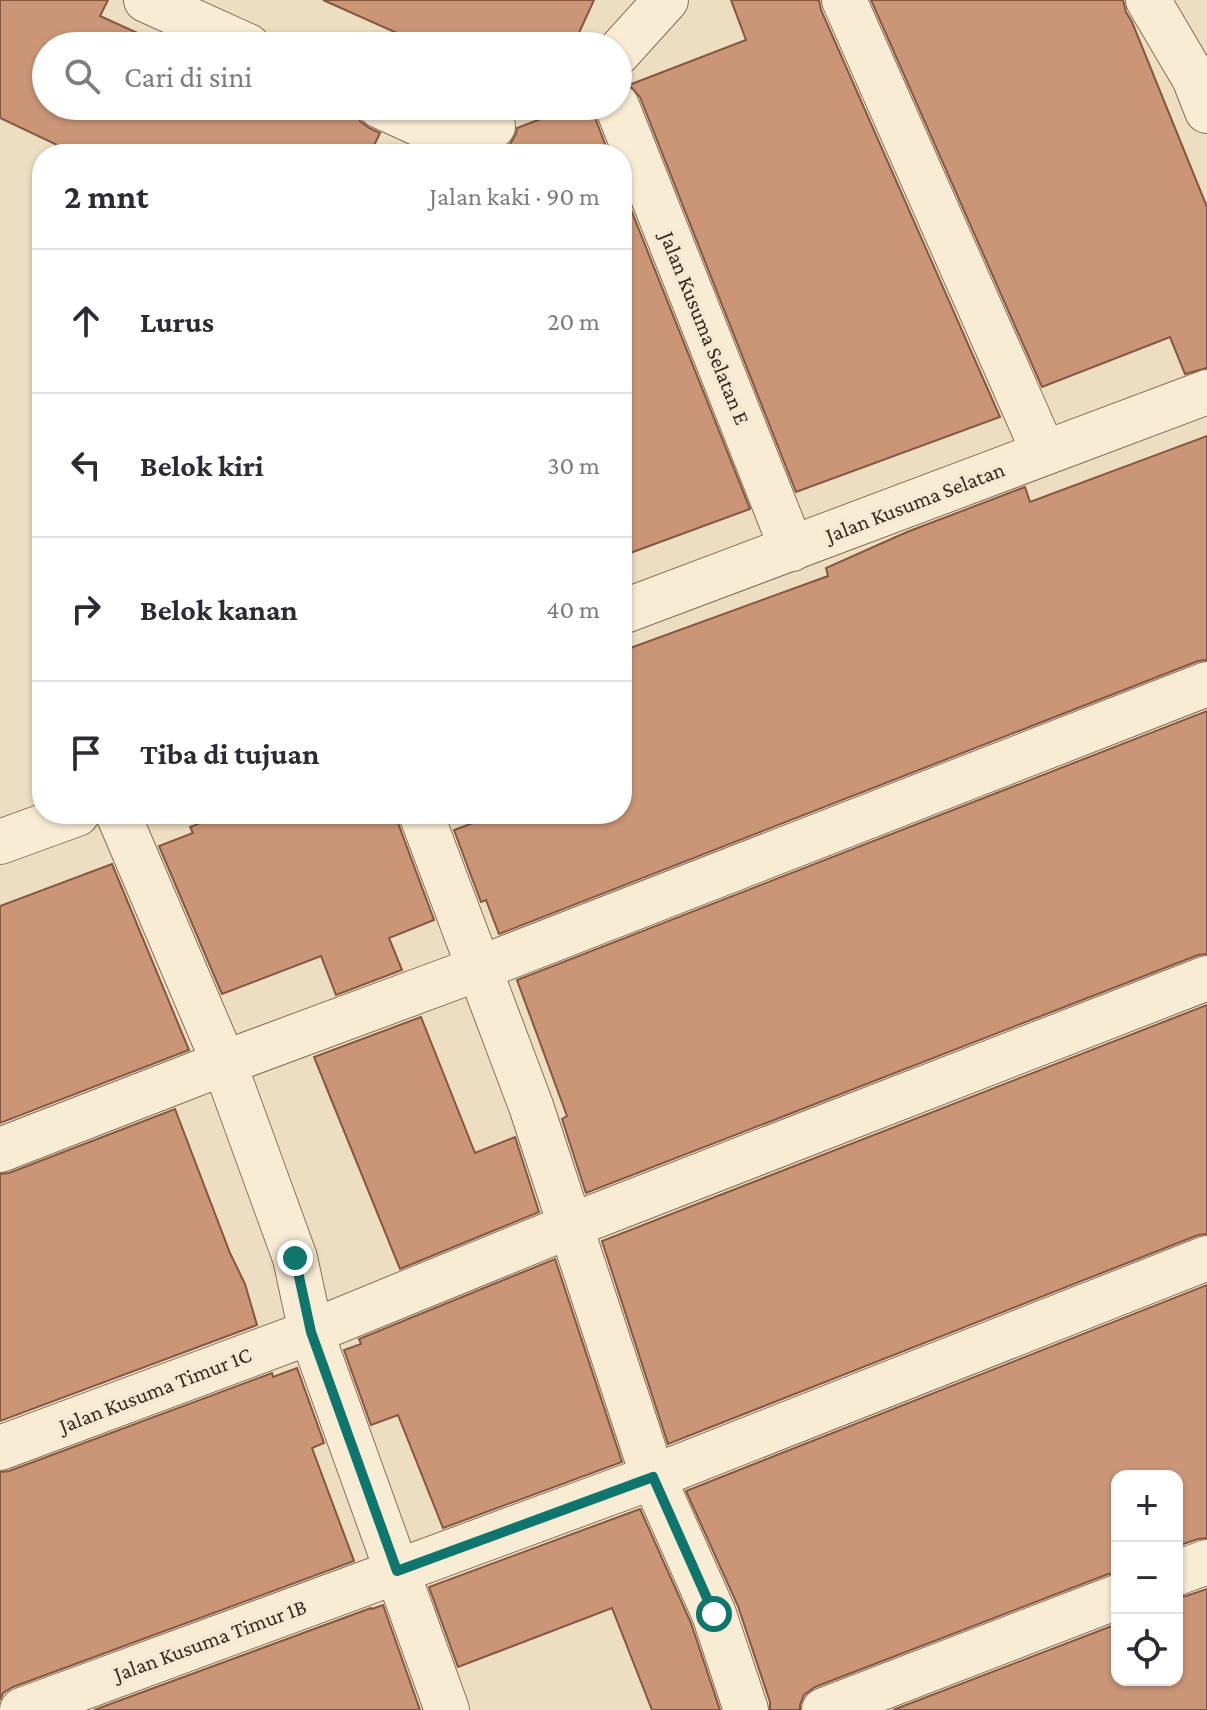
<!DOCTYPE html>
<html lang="id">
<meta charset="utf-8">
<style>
:root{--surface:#fff;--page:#f2f2f3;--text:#2b2b33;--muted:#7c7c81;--line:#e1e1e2}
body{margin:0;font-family:"Crimson Pro",serif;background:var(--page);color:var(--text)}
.controls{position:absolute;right:24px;bottom:24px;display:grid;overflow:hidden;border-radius:16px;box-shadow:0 2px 6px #0004}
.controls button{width:72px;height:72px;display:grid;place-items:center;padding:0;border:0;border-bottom:2px solid var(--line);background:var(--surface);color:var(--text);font:40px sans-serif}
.stop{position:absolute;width:24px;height:24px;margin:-18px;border:6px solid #0f766e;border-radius:50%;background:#fff}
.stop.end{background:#0f766e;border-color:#fff;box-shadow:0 2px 8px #0008}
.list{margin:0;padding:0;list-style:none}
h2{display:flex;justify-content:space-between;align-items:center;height:104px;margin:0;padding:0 32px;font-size:34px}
h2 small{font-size:26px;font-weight:400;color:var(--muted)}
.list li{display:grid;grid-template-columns:52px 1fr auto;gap:24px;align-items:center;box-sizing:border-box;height:144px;padding:0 32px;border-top:2px solid var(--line)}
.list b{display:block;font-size:30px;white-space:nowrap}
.list em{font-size:26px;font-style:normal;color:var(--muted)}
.icon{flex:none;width:44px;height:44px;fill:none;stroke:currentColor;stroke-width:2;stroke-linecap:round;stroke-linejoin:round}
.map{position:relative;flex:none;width:1207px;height:1710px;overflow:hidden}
.search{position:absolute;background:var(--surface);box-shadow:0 2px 6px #0004;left:32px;top:32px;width:600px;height:88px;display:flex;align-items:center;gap:20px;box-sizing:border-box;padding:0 28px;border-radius:44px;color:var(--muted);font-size:30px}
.panel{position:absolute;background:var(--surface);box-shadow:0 2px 6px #0004;left:32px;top:144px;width:600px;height:680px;border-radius:32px}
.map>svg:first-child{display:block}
</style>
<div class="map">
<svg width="1207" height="1710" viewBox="0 0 1207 1710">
<rect width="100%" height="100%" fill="#eddec2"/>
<g fill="#cb9678" stroke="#86573f" stroke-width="2">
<path d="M0,0H108L100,16L166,46H46V106H355L360,121L369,128L380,133L370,154H76L0,118Z"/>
<path d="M323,0H594L573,46H426Z"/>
<path d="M731,0H819L821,10L1000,417L796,492L640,97L629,85L746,40Z"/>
<path d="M871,0H1123L1126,12L1132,22L1207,207V368L1185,374L1170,337L1042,387Z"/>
<path d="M575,106H593L594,115L609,154H499L510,144L516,134L517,128Z"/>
<path d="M622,187L750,509L622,556Z"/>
<path d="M1207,436V660L1198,661L499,934L486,900L481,902L454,830L497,814H622V651L828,576L826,568L907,532L1025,487L1030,502Z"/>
<path d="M1207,711V954L1198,955L586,1193L562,1119L567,1116L517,980Z"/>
<path d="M223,814H397L398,823L434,920L389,938L402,970L336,995L321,956L222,994L159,846L193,833L190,827Z"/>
<path d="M112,864L189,1050L0,1123V906Z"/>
<path d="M1207,1005V1234L1198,1235L668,1444L602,1241Z"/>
<path d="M421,1017L475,1153L515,1137L539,1212L400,1269L314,1057Z"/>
<path d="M175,1109L230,1253L245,1284L257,1325L0,1421V1174L9,1173Z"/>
<path d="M555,1259L622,1462L443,1528L398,1415L371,1425L344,1350L361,1344L359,1339Z"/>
<path d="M1207,1285V1538L1198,1539L1177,1546V1476H1117V1573L1108,1574L815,1687L804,1695L800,1705V1710H770V1702L738,1606L686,1491Z"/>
<path d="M297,1368L324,1443L312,1448L354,1561L13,1687L3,1693L0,1700V1472L9,1471L272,1373L273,1377Z"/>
<path d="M640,1509L691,1623L720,1710H652L612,1608L458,1667L429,1587Z"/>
<path d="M1207,1589V1710H893L1117,1624V1680H1177V1597L1186,1596Z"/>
<path d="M383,1605L420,1710H94L371,1608L372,1609Z"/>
</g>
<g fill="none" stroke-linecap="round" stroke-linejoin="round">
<g stroke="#876f59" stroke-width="46">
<g id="minor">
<path d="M146,0L248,46"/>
<path d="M844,0L1044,453"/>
<path d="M1148,0L1194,78L1207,111"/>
<path d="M618,53L666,0"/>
<path d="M380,106L459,142C474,144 482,136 493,126"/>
<path d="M617,106L792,549"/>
<path d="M622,612L1207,392"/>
<path d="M118,814L224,1063L295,1258L311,1332L447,1710"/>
<path d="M421,814L531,1106L653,1477L714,1614L746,1710"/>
<path d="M0,842L77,814"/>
<path d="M0,1150L224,1063L480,968L1207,684"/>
<path d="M0,1448L311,1332L570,1226L1207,978"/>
<path d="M1177,1573L1207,1562"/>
<path d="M22,1710L653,1477L1207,1258"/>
<path d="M824,1710L1117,1597"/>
</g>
</g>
<use href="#minor" stroke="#f8ecd5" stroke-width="44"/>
</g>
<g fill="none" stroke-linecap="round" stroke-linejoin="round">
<path stroke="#0f766e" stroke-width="10" d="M295,1258L311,1332L397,1571L653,1477L714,1614"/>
</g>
<g text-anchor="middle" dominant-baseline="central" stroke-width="7" stroke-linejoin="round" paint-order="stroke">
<g font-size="22" fill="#37281d" stroke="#f5e9d1">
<text transform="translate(705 328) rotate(68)">Jalan Kusuma Selatan E</text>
<text transform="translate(915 502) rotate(-21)">Jalan Kusuma Selatan</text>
<text transform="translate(155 1390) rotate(-21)">Jalan Kusuma Timur 1C</text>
<text transform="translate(210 1640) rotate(-20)">Jalan Kusuma Timur 1B</text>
</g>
</g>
</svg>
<div class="controls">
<button>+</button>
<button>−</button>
<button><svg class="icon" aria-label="locate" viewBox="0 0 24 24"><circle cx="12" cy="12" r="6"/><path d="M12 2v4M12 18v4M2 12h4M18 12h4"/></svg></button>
</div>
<div class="stop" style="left:714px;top:1614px"></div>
<div class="stop end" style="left:295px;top:1258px"></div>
<div class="search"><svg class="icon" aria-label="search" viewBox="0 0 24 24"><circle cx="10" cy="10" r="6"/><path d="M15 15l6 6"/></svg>Cari di sini</div>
<section class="panel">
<h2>2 mnt<small>Jalan kaki · 90 m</small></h2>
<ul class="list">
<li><svg class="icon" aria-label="ahead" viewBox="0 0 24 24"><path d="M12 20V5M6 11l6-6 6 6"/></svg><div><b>Lurus</b></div><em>20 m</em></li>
<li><svg class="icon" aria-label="left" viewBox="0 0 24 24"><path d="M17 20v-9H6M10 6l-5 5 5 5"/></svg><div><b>Belok kiri</b></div><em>30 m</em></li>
<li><svg class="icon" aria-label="right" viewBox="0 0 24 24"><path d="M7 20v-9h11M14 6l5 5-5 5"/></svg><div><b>Belok kanan</b></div><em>40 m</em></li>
<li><svg class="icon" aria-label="arrive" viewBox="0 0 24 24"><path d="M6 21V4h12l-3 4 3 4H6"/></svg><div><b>Tiba di tujuan</b></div></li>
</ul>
</section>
</div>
